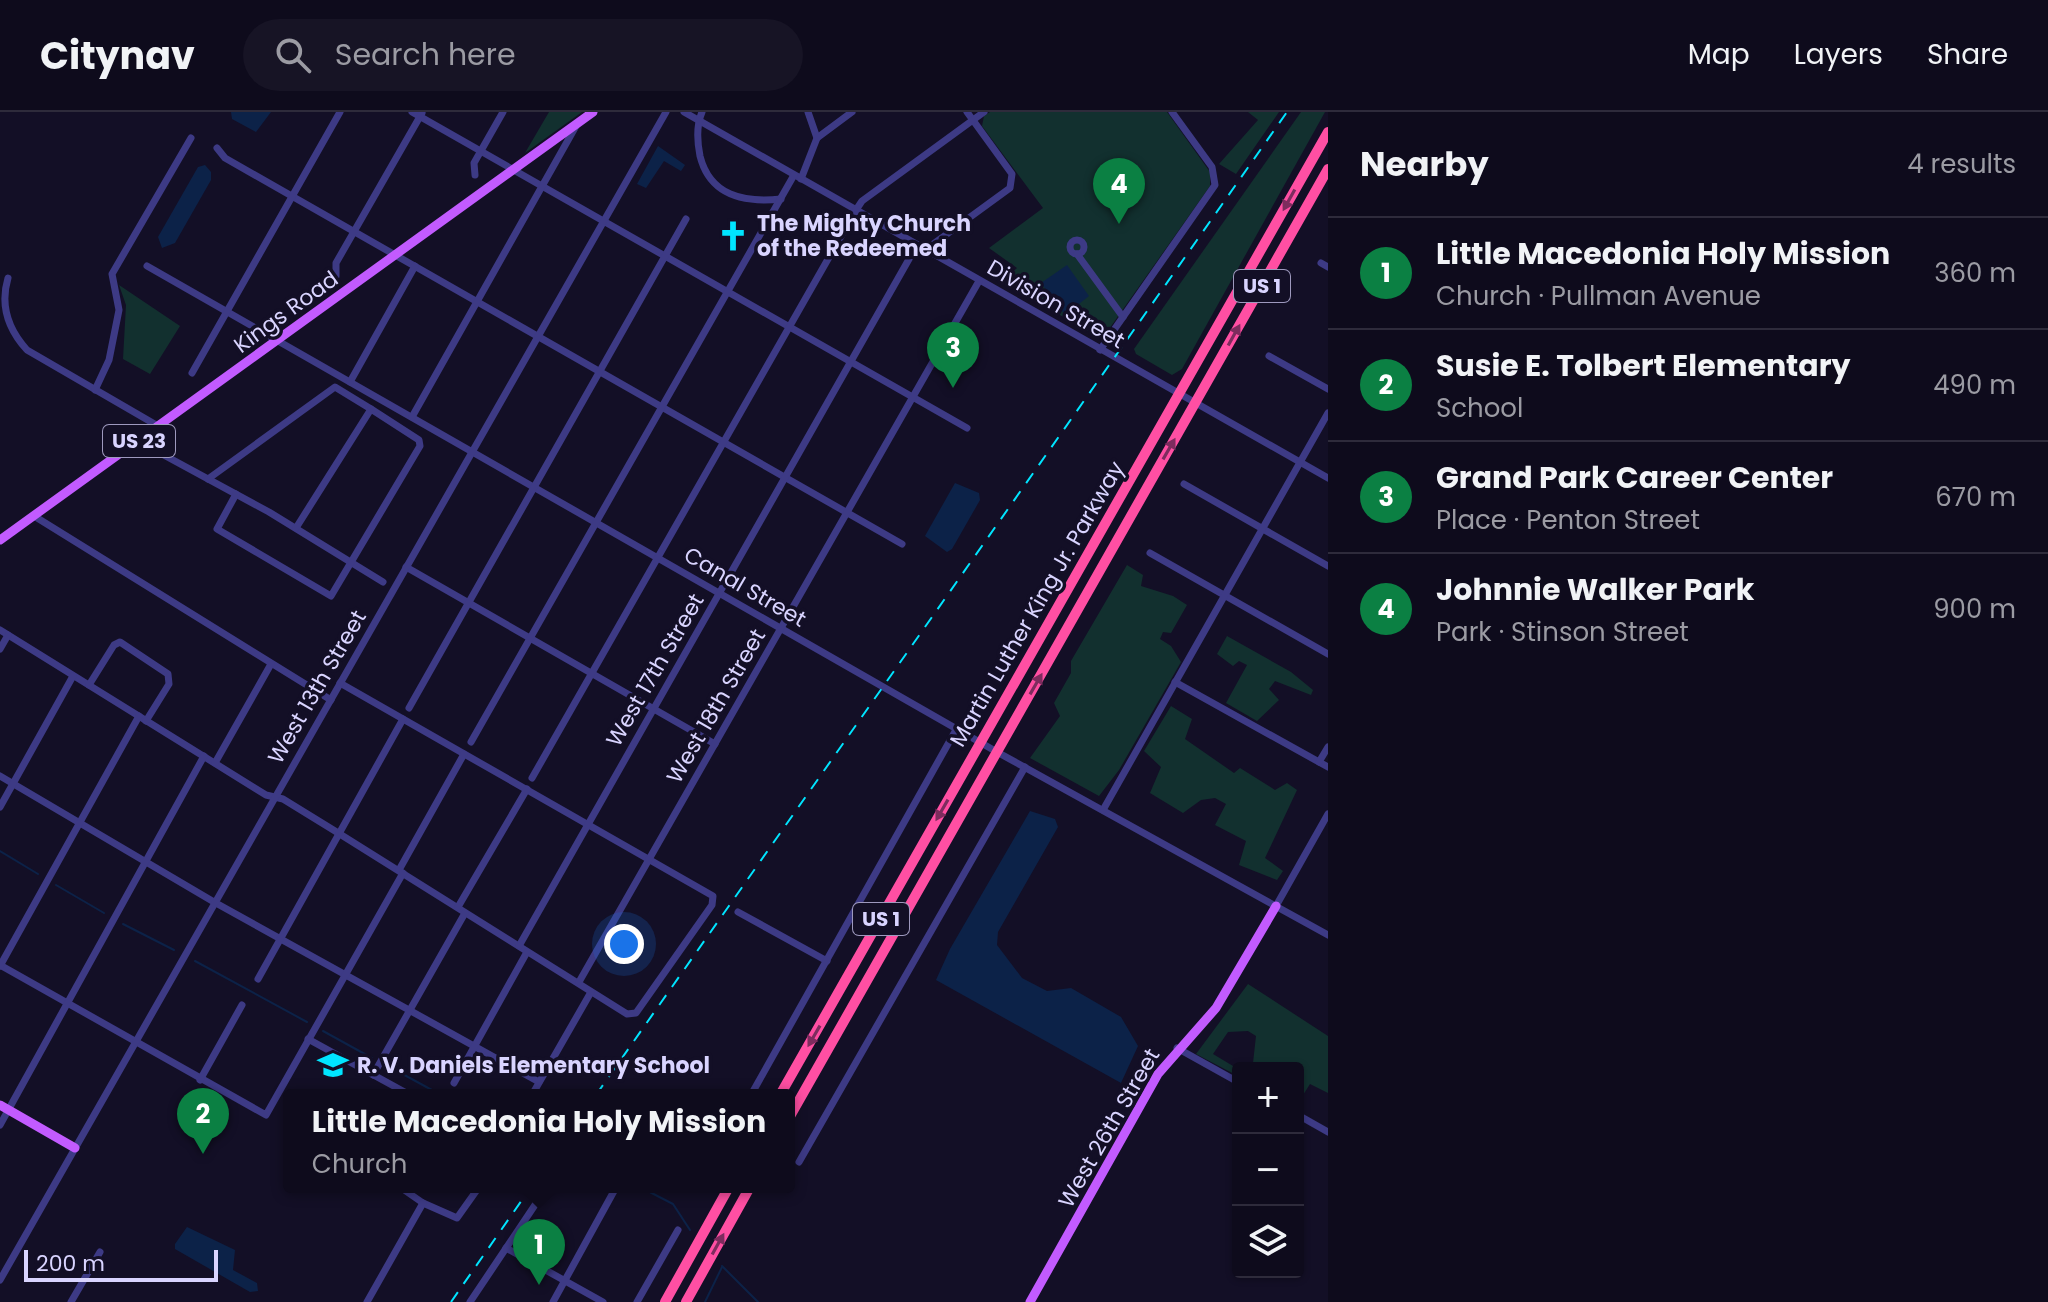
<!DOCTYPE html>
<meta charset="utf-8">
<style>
:root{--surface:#0e0b1c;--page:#171425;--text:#f1f3f6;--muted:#9b9ba3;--line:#2e2b3b;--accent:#0b8043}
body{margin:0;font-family:Poppins,sans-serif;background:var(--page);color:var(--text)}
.controls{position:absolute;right:24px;bottom:24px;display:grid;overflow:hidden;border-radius:8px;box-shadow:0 2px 6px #0004}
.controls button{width:72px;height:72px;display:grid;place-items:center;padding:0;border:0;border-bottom:2px solid var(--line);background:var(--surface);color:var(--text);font:40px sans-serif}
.scale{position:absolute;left:24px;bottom:20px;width:194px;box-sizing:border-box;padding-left:8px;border:4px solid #d9d4ff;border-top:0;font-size:22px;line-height:28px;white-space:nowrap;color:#d9d4ff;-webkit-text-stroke:6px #130f26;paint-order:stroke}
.you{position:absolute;left:624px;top:832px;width:28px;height:28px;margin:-20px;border:6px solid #fff;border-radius:50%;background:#1a73e8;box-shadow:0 0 0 12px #1a73e833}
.badge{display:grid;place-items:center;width:52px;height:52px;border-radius:50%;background:var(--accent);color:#fff;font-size:26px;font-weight:700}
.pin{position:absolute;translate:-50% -66px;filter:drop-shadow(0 2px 4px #0008)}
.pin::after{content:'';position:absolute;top:42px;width:28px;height:24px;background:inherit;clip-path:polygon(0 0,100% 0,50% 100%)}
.popup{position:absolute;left:283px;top:977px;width:512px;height:104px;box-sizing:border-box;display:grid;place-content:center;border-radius:8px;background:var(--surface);filter:drop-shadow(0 2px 6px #0005);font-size:26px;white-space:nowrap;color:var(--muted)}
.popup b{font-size:30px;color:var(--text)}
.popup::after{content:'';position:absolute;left:50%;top:100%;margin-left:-16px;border:16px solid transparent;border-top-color:var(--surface)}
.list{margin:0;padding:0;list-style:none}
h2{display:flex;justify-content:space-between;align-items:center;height:104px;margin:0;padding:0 32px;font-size:34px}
h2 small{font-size:26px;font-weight:400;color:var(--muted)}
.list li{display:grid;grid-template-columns:52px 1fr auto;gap:24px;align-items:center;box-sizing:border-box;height:112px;padding:0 32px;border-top:2px solid var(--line)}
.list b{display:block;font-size:30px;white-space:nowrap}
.list p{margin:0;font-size:26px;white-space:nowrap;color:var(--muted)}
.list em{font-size:26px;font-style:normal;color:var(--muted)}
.icon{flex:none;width:44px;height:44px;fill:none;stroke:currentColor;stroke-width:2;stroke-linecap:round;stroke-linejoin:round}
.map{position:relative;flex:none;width:1328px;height:1190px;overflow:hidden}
header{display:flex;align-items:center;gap:48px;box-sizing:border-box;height:112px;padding:0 40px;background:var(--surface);border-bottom:2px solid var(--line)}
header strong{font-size:38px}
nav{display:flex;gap:44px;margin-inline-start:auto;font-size:28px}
.search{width:560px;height:72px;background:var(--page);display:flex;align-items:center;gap:20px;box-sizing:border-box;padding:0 28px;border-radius:44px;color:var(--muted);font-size:30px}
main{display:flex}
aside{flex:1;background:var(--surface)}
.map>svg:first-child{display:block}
</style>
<header>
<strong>Citynav</strong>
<div class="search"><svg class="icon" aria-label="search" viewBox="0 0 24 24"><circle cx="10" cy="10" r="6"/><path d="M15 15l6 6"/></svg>Search here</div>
<nav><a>Map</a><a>Layers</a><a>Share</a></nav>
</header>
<main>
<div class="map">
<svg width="1328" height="1190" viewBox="0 0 1328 1190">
<rect width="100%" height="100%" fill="#130f26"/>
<g fill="#12302f">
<path d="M549,0H582L525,41Z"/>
<path d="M990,0H1167L1210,60V74L1102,227L1002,170L1017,156L989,136L1043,96L982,14L984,4Z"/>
<path d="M1248,0H1279L1236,62L1219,52L1258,8Z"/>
<path d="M1301,0H1325L1182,257L1172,263L1136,242L1134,237Z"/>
<path d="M119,173L180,214L150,262L123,247L126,193Z"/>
<path d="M1127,453L1143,463L1141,474L1173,484L1187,493L1171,521L1163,520L1160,527L1171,534L1181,550L1119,658L1099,684L1030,646L1060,604L1054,591L1071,561V549Z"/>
<path d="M1227,524L1291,560L1313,578L1311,583L1275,569L1269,577L1279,588L1257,609L1226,591L1247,553L1239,549L1233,554L1217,542Z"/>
<path d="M1171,594L1192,607L1185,627L1234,661L1240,656L1275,678L1287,671L1297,678L1265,746L1283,759L1277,768L1239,753L1246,729L1215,713L1226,692L1215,686L1201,688L1183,701L1150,681L1161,655L1144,639Z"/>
<path d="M1248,872L1328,924V981L1310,972L1298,991V956H1270L1253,951L1256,924L1248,919L1228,920L1213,942L1238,957V964L1196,942Z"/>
</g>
<g fill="#0c2248">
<path d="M231,0H271L256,20L232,7Z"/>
<path d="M658,34L685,53L681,59L664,49L646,76L637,72Z"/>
<path d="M205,53L211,60V68L175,131L162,136L158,125L198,55Z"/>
<path d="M1067,153L1089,184L1065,203L1041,171Z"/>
<path d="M955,371L979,381L980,388L952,437L947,440L925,424Z"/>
<path d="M1030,699L1055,707L1058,715L998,820L997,833L1022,866L1047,879L1071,876L1121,905L1138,934L1121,971L936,868L950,837Z"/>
<path d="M187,1115L235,1138L233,1158L257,1171L258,1179L250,1180L175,1137V1132Z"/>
</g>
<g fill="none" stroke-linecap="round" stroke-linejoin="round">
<g stroke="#0c2248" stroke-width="2">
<path d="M0,739L38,762"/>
<path d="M56,773L104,801"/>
<path d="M123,812L174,838"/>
<path d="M195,849L307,910"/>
<path d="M323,919L372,946"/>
<path d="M388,954L441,983"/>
<path d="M640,1075L673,1092L690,1118"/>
<path d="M722,1154L758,1190"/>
<path d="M705,1190L722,1155"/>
</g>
<g stroke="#3d3a85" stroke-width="7">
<path d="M412,0L967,316"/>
<path d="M684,0L1328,366"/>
<path d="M702,0C696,14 697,29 700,44C710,84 744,91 781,87"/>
<path d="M817,26L852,0"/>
<path d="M217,36L225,46L902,432"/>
<path d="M475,63L474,51L503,0"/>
<path d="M801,67L817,26L808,0"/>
<circle cx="1077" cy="135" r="7"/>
<path d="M925,138L1010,76L1012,62L967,0"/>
<path d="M1077,142L1123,205"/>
<path d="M1321,151L1328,155"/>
<path d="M147,154L997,640L1328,823"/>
<path d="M336,164V151L422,1"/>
<path d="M8,166C0,193 7,216 27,238L158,314"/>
<path d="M1100,238L1215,73L1212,55L1172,0"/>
<path d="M1269,244L1328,277"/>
<path d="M192,261L340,0"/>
<path d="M350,270L415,154"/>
<path d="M95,278L109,248L119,198L112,162L191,26"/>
<path d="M412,305L576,14"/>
<path d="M138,329L269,400L383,470"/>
<path d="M208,367L335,275L371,297"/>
<path d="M1184,372L1328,454"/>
<path d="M236,382L217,417L331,484L420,334L419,328L371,297L296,416"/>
<path d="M34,404L331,588"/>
<path d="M1150,441L1328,542"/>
<path d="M406,455L715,632"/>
<path d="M0,518L266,683L283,687L335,719L627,902L636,901L712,793L713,784L340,571"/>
<path d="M0,537L8,523"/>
<path d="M1175,570L1328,655"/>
<path d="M89,573L114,533L120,530L168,562L169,572L146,609"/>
<path d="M409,596L686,107"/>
<path d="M471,630L794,63"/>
<path d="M1319,650L1328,635"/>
<path d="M215,651L271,552"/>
<path d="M0,664L214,790L539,970"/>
<path d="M532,666L856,98L862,89L984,0"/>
<path d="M0,695L73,564"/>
<path d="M1103,698L1328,301"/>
<path d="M399,758L464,642"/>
<path d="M1276,794L1328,702"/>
<path d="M458,795L527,677"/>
<path d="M738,800L827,849"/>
<path d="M519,834L917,133"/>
<path d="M0,853L266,1003L403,761"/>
<path d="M0,854L139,604"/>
<path d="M258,867L403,607"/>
<path d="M579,870L979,169"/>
<path d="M308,927L410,983"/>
<path d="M1177,936L1238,970"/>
<path d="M373,963L465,801"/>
<path d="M200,968L242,893"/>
<path d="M454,971L527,840"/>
<path d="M532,983L591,880"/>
<path d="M751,983L957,616"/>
<path d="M1298,1003L1328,1020"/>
<path d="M0,1013L204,644"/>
<path d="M799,1050L1025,655"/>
<path d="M400,1075L423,1091L457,1106L479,1075"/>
<path d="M506,1136L603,1190"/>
<path d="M0,1168L666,0"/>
<path d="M71,1190L100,1140"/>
<path d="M367,1190L423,1091"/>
<path d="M470,1190L547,1075"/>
<path d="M553,1190L614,1079"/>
<path d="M637,1190L678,1118"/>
</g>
<g stroke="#c25bff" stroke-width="9">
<path d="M0,428L593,0"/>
<path d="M0,993L75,1036"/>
<path d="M1030,1190L1158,962L1216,896L1276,794"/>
</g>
<g stroke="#ff4fa3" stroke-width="10">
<path d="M780,983L1328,20"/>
<path d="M789,1006L1328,57"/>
<path d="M665,1190L729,1075"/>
<path d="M686,1190L750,1075"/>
</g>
<g stroke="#00e5ff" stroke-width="2" stroke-dasharray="12 10" stroke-linecap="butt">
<path d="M596,983L1287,0"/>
<path d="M451,1190L531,1075"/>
</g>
</g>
<defs><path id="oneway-solid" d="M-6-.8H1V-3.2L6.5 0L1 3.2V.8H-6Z" transform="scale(2)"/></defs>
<g fill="#7d2c5e">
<use href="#oneway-solid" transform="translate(1289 88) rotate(119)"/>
<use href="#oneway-solid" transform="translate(1234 223) rotate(-61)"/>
<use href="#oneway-solid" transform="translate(1169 337) rotate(-60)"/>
<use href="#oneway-solid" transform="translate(1036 572) rotate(-60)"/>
<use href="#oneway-solid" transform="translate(942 698) rotate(120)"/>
<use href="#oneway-solid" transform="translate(814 924) rotate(120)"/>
<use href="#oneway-solid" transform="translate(718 1132) rotate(-61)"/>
</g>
<defs>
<g id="church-bare" transform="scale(2.4)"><path d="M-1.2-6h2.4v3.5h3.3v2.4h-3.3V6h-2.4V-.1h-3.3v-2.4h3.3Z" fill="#00e5ff" stroke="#130f26" stroke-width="2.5" paint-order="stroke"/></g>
<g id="school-bare" transform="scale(2.4)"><path d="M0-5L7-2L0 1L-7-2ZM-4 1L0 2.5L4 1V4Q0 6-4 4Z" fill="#00e5ff" stroke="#130f26" stroke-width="2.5" paint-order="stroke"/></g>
</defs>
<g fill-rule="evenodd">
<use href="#church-bare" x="733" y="124"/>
<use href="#school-bare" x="333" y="953"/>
</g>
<g text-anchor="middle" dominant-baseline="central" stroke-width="7" stroke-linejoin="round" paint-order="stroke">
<g fill="#130f26" stroke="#9e99be" stroke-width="2">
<rect x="1234" y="158" width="56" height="32" rx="6"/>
<rect x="103" y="313" width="72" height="32" rx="6"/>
<rect x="853" y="791" width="56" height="32" rx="6"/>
</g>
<g font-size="20" font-weight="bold" fill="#d9d4ff">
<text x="1262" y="174">US 1</text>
<text x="139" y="329">US 23</text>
<text x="881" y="807">US 1</text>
</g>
<g font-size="22" font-weight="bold" fill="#d9d4ff" stroke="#130f26" text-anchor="start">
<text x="757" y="111">The Mighty Church<tspan x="757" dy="25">of the Redeemed</tspan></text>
<text x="357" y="953">R. V. Daniels Elementary School</text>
</g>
<g font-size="22" fill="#d9d4ff" stroke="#130f26">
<text transform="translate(1056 192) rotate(30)">Division Street</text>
<text transform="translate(286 200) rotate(-36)">Kings Road</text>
<text transform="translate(745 475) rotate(30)">Canal Street</text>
<text transform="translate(1037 492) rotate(-60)">Martin Luther King Jr. Parkway</text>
<text transform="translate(655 558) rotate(-60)">West 17th Street</text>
<text transform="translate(317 575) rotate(-60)">West 13th Street</text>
<text transform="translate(716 594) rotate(-60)">West 18th Street</text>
<text transform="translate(1109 1016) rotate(-60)">West 26th Street</text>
</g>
</g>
</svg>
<div class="controls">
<button>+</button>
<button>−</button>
<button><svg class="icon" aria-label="layers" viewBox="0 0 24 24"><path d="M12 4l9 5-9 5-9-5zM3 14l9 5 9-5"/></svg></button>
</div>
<div class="scale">200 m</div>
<div class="you"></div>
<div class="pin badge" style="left:539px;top:1173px">1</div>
<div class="popup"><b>Little Macedonia Holy Mission</b>Church</div>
<div class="pin badge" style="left:203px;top:1042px">2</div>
<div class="pin badge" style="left:953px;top:276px">3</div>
<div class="pin badge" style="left:1119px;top:112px">4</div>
</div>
<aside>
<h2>Nearby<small>4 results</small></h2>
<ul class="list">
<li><span class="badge">1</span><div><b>Little Macedonia Holy Mission</b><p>Church · Pullman Avenue</p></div><em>360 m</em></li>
<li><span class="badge">2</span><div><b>Susie E. Tolbert Elementary</b><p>School</p></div><em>490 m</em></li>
<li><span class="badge">3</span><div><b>Grand Park Career Center</b><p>Place · Penton Street</p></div><em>670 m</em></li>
<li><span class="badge">4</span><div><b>Johnnie Walker Park</b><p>Park · Stinson Street</p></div><em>900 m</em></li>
</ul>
</aside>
</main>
